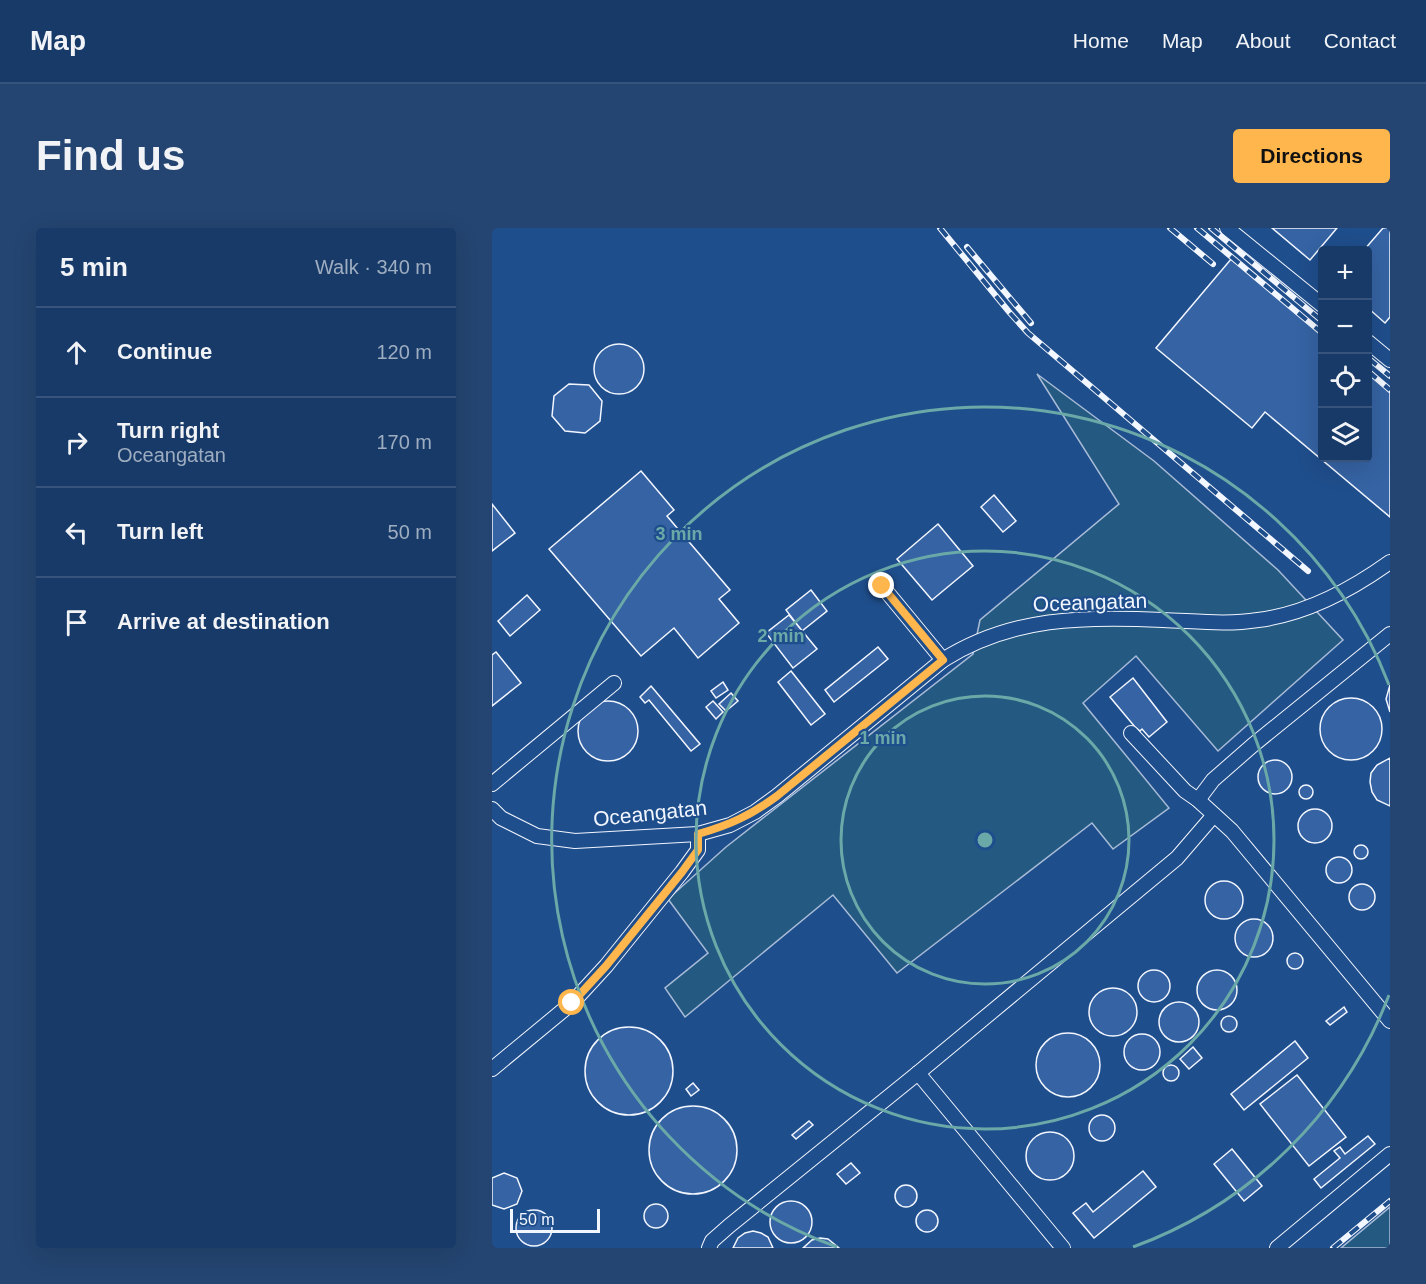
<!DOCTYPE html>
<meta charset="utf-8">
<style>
:root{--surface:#173a69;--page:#244571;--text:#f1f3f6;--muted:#9eadc0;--line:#36547d;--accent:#ffb74d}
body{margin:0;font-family:Helvetica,sans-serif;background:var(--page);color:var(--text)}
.controls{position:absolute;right:18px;top:18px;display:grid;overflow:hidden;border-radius:6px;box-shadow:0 6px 24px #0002}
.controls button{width:54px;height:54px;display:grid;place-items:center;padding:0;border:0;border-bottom:2px solid var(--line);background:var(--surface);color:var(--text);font:30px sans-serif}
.scale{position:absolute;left:18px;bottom:15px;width:90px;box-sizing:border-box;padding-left:6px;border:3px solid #f2f6ff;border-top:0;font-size:16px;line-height:21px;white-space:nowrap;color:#f2f6ff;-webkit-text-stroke:4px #1f4e8c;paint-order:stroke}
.stop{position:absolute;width:18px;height:18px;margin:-14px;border:4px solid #ffb74d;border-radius:50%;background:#fff}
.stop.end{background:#ffb74d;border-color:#fff;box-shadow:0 2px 6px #0008}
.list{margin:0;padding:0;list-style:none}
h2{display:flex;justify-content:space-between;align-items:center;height:78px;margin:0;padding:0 24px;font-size:26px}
h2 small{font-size:20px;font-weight:400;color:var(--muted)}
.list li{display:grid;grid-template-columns:39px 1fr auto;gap:18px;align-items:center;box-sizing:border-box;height:90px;padding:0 24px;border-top:2px solid var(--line)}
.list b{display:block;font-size:22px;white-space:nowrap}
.list p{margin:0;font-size:20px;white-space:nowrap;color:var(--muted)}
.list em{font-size:20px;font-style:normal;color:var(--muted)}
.icon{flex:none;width:33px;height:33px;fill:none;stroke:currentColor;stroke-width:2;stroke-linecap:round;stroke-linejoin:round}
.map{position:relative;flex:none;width:898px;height:1020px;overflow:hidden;border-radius:6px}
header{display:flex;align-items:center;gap:36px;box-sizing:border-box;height:84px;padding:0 30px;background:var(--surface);border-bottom:2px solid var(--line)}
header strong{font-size:28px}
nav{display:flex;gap:33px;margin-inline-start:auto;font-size:21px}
.intro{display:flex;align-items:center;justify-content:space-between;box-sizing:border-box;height:144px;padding:0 36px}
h1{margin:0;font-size:42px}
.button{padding:15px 27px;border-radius:6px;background:var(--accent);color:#111;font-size:21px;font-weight:700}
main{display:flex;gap:36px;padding:0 36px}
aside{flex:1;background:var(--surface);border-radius:6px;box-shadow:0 6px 24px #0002}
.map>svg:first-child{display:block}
</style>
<header>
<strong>Map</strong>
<nav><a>Home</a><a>Map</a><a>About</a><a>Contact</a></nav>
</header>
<div class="intro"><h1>Find us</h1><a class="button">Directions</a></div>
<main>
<aside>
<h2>5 min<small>Walk · 340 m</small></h2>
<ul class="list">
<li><svg class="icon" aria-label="ahead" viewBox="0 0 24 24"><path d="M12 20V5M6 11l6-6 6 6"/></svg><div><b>Continue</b></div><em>120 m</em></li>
<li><svg class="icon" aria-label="right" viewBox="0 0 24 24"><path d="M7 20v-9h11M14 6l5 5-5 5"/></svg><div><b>Turn right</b><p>Oceangatan</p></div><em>170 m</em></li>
<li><svg class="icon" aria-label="left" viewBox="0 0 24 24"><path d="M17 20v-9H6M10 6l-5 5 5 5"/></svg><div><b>Turn left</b></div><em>50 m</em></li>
<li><svg class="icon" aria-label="arrive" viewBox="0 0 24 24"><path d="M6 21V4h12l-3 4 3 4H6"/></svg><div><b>Arrive at destination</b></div></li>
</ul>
</aside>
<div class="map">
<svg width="898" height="1020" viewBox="0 0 898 1020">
<rect width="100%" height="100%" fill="#1f4e8c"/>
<g fill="#245a82" stroke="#a8bbd7" stroke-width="1.5">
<path d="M545,146L662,233L786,342L851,412L726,523L644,428L591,475L677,580L621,621L600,595L405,745L341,667L193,789L173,760L216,725L176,671L234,619L481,426L488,392L627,276Z"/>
<path d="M898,979V1020H849Z"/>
</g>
<g fill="#3563a3" stroke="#f2f6ff" stroke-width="1.5">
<path d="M780,0H845L818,32Z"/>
<path d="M891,0H898V89L893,95L876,80V22H872Z"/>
<path d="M740,30L830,105V230H876V143L898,161V289L773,184L760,200L664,120Z"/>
<circle cx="127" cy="141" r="25"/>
<path d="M77,156L97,157L110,173L108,193L93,205L73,203L60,188L62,168Z"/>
<path d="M149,243L182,282L175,288L238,362L227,371L247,395L206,430L182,400L149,428L57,321Z"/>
<path d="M502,267L524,293L511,304L489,279Z"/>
<path d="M0,276L23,305L0,323Z"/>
<path d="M446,296L481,338L440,372L405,331Z"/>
<path d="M319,362L335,383L310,403L294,382Z"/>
<path d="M35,367L48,382L18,408L6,393Z"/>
<path d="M297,387L325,421L301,440L274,405Z"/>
<path d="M386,419L396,431L342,474L333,462Z"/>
<path d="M4,424L29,455L0,478V427Z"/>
<path d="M299,443L333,486L319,497L286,454Z"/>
<path d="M641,450L675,494L657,509L650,501L648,503L643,499L618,469Z"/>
<path d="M231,454L236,462L224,470L219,463Z"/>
<path d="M898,457V484L894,471Z"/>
<path d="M159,458L208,516L199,523L157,472L153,475L148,469Z"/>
<path d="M239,465L246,473L234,483L227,476Z"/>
<circle cx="859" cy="501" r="31"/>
<path d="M221,473L231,484L224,491L214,479Z"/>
<circle cx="116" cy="503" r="30"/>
<path d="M898,530V578L885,572L880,564L878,554L879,545L885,537Z"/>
<circle cx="783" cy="549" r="17"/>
<circle cx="814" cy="564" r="7"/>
<circle cx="823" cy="598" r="17"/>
<circle cx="869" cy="624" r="7"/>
<circle cx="847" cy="642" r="13"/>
<circle cx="732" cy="672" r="19"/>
<circle cx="870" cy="669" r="13"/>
<circle cx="762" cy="710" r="19"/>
<circle cx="803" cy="733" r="8"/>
<circle cx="662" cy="758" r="16"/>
<circle cx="725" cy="762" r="20"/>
<circle cx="621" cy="784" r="24"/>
<circle cx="687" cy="794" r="20"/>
<path d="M852,779L855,784L838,797L834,793Z"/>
<circle cx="737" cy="796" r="8"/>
<circle cx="137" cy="843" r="44"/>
<circle cx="576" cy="837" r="32"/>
<circle cx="650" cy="824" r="18"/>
<path d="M803,813L816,830L752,882L739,866Z"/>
<path d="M701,819L710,830L697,841L688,831Z"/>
<circle cx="679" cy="845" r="8"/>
<path d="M805,847L854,909L817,938L768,876Z"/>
<path d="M201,855L207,862L199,868L194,861Z"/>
<circle cx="201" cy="922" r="44"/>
<circle cx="610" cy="900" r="13"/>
<path d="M317,893L321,897L304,911L300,907Z"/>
<circle cx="558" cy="928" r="24"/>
<path d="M876,908L883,916L829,960L822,951L848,930L842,923L848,919L853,926Z"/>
<path d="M740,921L770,958L752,973L722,936Z"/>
<path d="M359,935L368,945L354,956L345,946Z"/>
<path d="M651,943L664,959L602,1010L581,985L594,975L601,984Z"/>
<path d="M12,945L25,950L30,963L25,976L12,981L0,977V950Z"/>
<circle cx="414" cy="968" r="11"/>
<circle cx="299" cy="994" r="21"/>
<circle cx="164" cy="988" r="12"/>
<circle cx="435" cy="993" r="11"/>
<circle cx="42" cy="1000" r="18"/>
<path d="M261,1003L269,1005L276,1009L281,1020H241L246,1010L253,1005Z"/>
<path d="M328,1010L336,1011L347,1020H311L320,1012Z"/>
</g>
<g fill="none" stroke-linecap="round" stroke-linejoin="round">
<g stroke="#f2f6ff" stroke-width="16">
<g id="minor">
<path d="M735,0L830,77"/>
<path d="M876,114L898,132"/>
<path d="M390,358L451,432"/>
<path d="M639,505L693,563L706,572L740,603L898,793"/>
<path d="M0,556L122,455"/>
<path d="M706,572L721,552L761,517L898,406"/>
<path d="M0,581L9,590L45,608L83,613L206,606L238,597L263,584L285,568L451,432C519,389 592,388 671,392C702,393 735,397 766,392C815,386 859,362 898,334"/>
<path d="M0,841L80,775L114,738L190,644L206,622V606"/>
<path d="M426,845L571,1020"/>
<path d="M217,1020L220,1013L237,998L426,845L685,630L722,587"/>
<path d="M785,1020L898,926"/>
</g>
</g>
<use href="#minor" stroke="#1f4e8c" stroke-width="14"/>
<g stroke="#f2f6ff" stroke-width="6">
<g id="rail">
<path d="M448,0L518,85L536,105L816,343"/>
<path d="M678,0L721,36"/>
<path d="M705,0L830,105"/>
<path d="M719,0L830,93"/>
<path d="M475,19L539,95"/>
<path d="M876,130L898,148"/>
<path d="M876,143L898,162"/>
<path d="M841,1020L898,973"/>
</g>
</g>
<use href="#rail" stroke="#1f4e8c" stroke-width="4" stroke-dasharray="11" stroke-linecap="butt"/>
</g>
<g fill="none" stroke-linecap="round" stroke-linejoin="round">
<path stroke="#ffb74d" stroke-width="8" d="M80,775L114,738L190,644L206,622V606C238,597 259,587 285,568L451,432L390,358"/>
</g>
<g fill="none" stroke="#6aa9a8" stroke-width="3">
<circle cx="493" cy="612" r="144"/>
<circle cx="493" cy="612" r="289"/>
<path d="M897 767A433 433 0 0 1 641 1019M345 1019A433 433 0 1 1 897 457"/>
</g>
<g text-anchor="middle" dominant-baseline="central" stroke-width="4.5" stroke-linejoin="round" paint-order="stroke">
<g font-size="21" fill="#f2f6ff" stroke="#1f4e8c">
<text transform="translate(598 374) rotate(-2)">Oceangatan</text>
<text transform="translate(158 585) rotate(-6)">Oceangatan</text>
</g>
</g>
<circle cx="493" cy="612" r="9" fill="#6aa9a8" stroke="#1f4e8c" stroke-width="3"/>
<g font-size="18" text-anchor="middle" font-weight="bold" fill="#6aa9a8" stroke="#1f4e8c" stroke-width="4.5" stroke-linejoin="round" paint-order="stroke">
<text x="187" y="312">3 min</text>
<text x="289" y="414">2 min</text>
<text x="391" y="516">1 min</text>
</g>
</svg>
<div class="controls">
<button>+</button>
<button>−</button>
<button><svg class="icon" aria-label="locate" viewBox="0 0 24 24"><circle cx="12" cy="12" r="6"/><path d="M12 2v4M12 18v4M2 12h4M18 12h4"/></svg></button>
<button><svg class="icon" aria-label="layers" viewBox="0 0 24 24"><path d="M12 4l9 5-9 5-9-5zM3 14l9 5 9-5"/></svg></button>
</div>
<div class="scale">50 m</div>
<div class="stop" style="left:80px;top:775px"></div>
<div class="stop end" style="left:390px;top:358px"></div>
</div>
</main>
